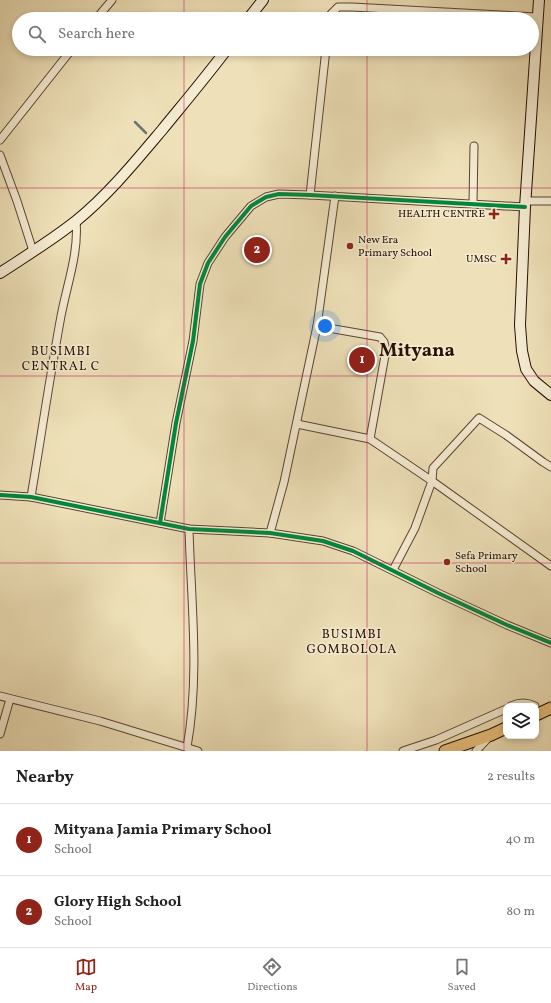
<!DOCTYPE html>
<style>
:root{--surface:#fff;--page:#f6f6f6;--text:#222;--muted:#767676;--line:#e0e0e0;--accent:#8f2418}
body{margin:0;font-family:Vollkorn,serif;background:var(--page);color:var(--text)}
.controls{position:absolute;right:12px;bottom:12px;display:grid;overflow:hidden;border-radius:8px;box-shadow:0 2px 6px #0003}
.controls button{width:36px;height:36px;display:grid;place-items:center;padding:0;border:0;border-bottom:1px solid var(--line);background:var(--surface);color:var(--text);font:20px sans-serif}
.you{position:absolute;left:325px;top:326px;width:14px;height:14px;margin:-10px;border:3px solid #fff;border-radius:50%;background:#1a73e8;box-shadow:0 0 0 6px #1a73e833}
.badge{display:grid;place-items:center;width:26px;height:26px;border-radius:50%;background:var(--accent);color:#fff;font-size:13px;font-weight:700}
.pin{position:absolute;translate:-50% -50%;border:2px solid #fff;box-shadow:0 1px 4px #0006}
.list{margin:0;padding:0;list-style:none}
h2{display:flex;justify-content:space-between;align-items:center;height:52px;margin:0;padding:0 16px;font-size:17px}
h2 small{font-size:13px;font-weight:400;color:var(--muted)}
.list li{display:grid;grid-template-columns:26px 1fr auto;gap:12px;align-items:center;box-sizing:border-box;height:72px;padding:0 16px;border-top:1px solid var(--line)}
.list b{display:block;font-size:15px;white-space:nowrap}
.list p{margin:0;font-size:13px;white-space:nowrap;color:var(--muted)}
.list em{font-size:13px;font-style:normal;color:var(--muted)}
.icon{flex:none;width:22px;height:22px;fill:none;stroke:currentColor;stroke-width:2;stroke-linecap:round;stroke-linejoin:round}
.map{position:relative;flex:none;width:551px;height:751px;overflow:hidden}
.search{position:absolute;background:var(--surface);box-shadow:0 2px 6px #0003;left:12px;right:12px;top:12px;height:44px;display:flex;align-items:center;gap:10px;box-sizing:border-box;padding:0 14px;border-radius:22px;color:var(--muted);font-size:15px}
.sheet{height:196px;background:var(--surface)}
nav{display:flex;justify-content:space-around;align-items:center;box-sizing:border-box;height:56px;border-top:1px solid var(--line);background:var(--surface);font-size:11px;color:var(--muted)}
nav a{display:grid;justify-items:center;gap:2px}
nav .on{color:var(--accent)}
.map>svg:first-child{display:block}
</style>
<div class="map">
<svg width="551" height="751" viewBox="0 0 551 751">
<rect width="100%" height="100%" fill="#eee0b8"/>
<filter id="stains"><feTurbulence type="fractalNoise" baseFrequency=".005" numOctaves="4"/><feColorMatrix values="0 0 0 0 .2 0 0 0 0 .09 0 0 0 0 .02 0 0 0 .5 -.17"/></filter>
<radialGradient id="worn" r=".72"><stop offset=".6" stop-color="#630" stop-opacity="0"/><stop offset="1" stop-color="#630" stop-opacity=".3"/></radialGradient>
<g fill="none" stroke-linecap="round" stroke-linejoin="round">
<path stroke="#6e7671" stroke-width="2.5" d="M135,122L146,133"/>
<g stroke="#594530" stroke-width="9">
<g id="minor">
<path d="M96,19L112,0"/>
<path d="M330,19L331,14L338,7H352L537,17"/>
<path d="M0,140L72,49"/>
<path d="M0,155L17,201L33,251"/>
<path d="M310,195L326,49"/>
<path d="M525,201H551"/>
<path d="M473,204L474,146"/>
<path d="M317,326L380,337L384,342L386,350L370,439"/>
<path d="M297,424L370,439L432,481L551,566"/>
<path d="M0,495L31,497L189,529L270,533L323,541L353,551L438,593L507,625L551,643"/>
<path d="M31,497C41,437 50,376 61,316C67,284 79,253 76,221"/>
<path d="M160,523L176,423L193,341L200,284L208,263L225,237L251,206L266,197L279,194L310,195L525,207"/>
<path d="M270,533L284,482L317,326L335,196"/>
<path d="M393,570L415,528L432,481L433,468L479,418L506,435L543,462L551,467"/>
<path d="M0,696L100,721L198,751"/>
<path d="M511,706C519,702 527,702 535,706"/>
<path d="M0,734L10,699"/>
<path d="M187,747C200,675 191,602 189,529"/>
<path d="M403,751L436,740L506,709"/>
<path d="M476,751L490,736"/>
</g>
</g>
<g stroke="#271103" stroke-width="12">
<g id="secondary">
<path d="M539,0L525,207L520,325L522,351L526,369L534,381L551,395"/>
<path d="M248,19L263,0"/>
<path d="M0,273C26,256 52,240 76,221C108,195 135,162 162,130C184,103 206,77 227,49"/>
</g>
</g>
<g stroke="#271103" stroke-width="13">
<g id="primary">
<path d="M536,715L551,708"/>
<path d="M445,751L491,735L506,728"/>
</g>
</g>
<use href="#minor" stroke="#f4ebd1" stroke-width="7"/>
<use href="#secondary" stroke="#f4ebd1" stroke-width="10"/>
<use href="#primary" stroke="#e7c07c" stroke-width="11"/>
<g stroke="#f4ebd1" stroke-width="6">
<g id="cycleway">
<path d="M0,495L31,497L189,529L270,533L323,541L353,551L438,593L507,625L551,643"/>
<path d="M160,523L176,423L193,341L200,284L208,263L225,237L251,206L266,197L279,194L310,195L525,207"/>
</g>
</g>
<use href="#cycleway" stroke="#00873e" stroke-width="4"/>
</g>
<path fill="none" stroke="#c2185b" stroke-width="1" stroke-opacity="0.55" d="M184,0V19M367,0V19M184,49V751M367,49V751M0,188H551M0,376H551M0,563H551"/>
<g fill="#8f2418" stroke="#f4ebd1" stroke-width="1.5">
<path d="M492 208h4v4h4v4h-4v4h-4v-4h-4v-4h4z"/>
<circle cx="350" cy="246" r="4"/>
<path d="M504 253h4v4h4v4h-4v4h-4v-4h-4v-4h4z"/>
<circle cx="447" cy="562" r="4"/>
</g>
<g text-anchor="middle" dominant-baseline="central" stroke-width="3" stroke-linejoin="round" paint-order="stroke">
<g font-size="11" fill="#271103" stroke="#f4ebd1" text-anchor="end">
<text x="485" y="214">HEALTH CENTRE</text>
<text x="358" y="240" text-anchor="start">New Era<tspan x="358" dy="13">Primary School</tspan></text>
<text x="497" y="259">UMSC</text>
<text x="455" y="556" text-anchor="start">Sefa Primary<tspan x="455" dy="13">School</tspan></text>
</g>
<g font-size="13" letter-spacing="1" fill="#271103" stroke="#f4ebd1">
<text x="61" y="352">BUSIMBI<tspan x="61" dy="15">CENTRAL C</tspan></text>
<text x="352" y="635">BUSIMBI<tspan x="352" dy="15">GOMBOLOLA</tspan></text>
</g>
<g font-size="19" font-weight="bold" fill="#271103" stroke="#f4ebd1">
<text x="417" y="351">Mityana</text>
</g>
</g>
<rect width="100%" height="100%" filter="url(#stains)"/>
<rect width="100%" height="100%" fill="url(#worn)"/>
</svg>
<div class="controls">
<button><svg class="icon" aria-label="layers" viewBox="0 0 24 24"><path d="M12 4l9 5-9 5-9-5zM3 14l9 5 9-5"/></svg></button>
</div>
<div class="you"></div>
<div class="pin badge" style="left:362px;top:360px">1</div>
<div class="pin badge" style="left:257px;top:250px">2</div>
<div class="search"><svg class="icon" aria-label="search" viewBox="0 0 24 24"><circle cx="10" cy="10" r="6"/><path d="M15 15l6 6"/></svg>Search here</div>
</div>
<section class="sheet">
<h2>Nearby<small>2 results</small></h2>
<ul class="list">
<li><span class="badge">1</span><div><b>Mityana Jamia Primary School</b><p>School</p></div><em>40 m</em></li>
<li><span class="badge">2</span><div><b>Glory High School</b><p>School</p></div><em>80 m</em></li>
</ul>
</section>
<nav>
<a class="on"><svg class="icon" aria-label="map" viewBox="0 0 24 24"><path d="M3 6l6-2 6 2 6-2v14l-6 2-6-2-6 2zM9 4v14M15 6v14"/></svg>Map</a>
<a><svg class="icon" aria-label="directions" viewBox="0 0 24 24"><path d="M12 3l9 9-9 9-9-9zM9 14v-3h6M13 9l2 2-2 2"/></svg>Directions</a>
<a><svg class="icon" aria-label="saved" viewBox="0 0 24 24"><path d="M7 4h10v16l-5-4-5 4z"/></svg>Saved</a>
</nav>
